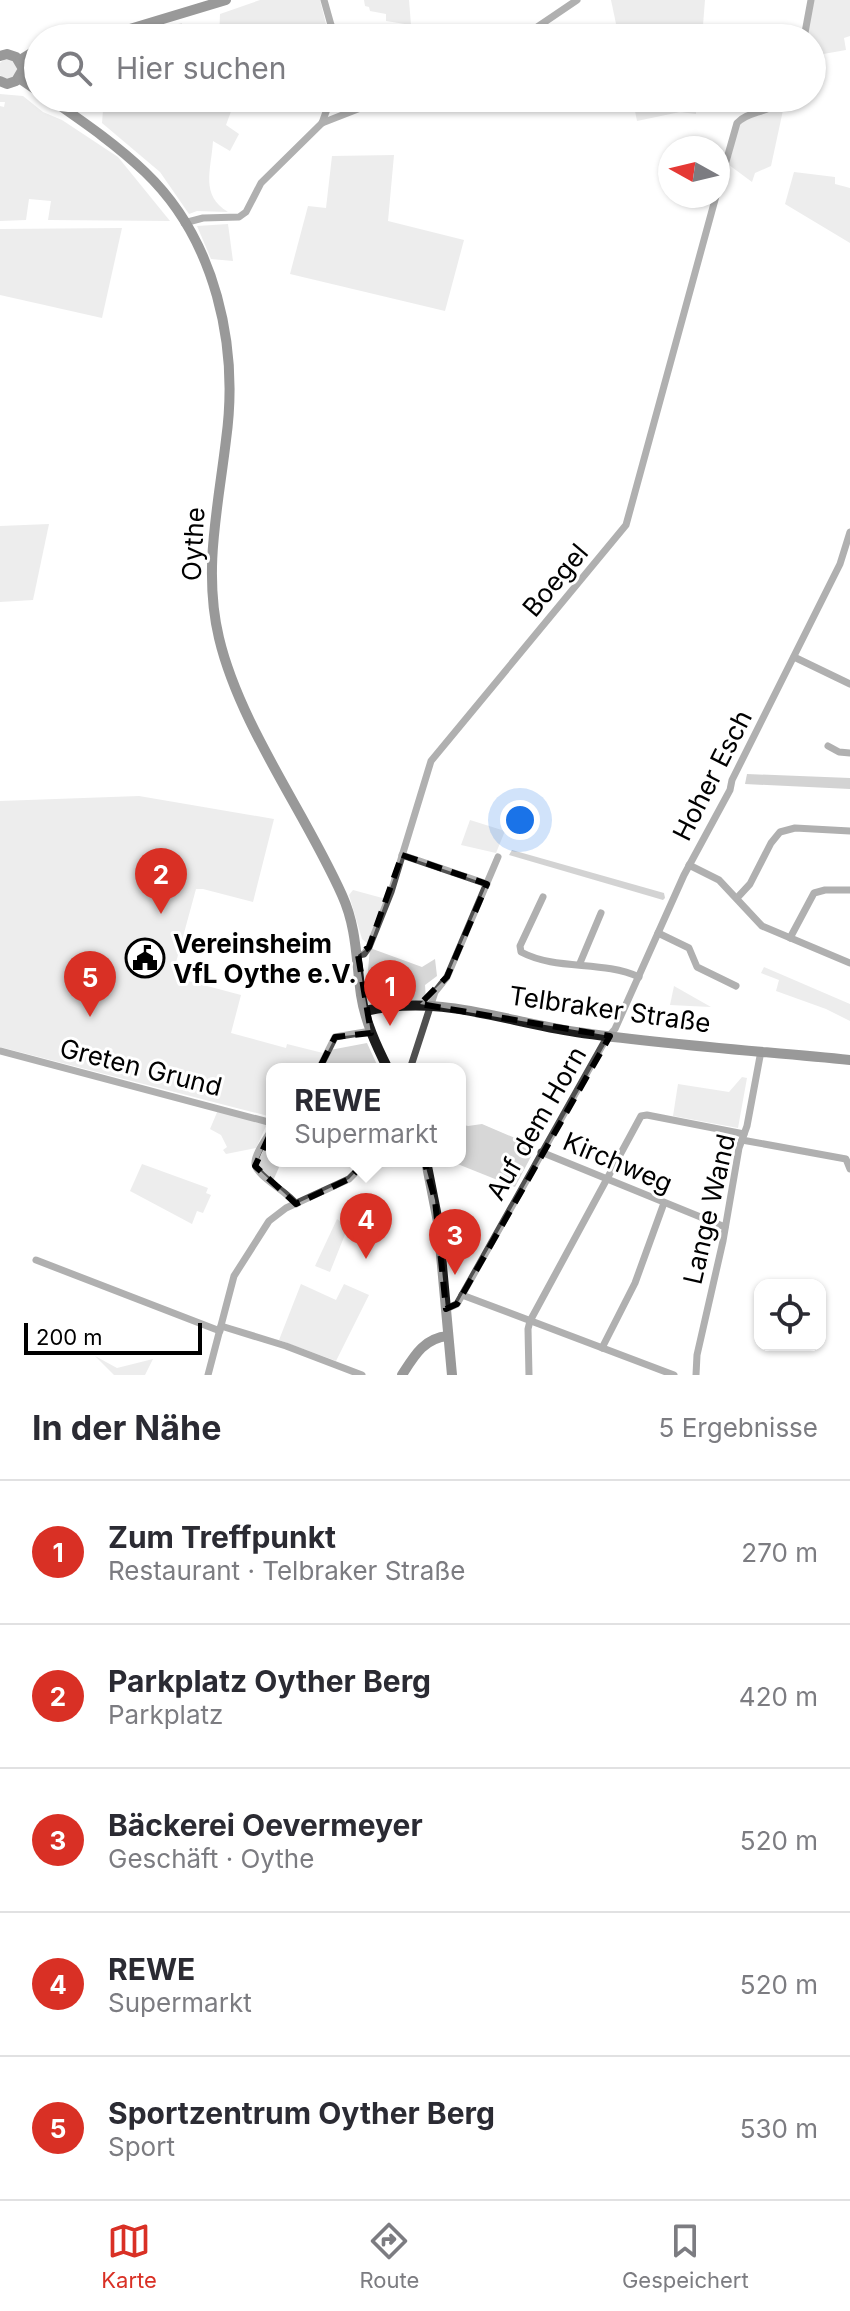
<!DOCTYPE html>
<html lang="de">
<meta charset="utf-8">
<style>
:root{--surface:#fff;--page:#f7f7f7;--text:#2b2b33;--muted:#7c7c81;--line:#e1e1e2;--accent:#d93025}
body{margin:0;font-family:Inter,sans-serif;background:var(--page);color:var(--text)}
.controls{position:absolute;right:24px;bottom:24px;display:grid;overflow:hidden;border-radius:16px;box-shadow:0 2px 6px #0004}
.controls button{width:72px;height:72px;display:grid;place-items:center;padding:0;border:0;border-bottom:2px solid var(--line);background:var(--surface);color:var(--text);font:40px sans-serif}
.compass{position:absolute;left:658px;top:136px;width:72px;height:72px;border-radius:50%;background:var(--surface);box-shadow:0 2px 6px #0004;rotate:278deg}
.scale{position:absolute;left:24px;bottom:20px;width:178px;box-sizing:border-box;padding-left:8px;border:4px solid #000;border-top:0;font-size:22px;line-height:28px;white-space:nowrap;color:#000;-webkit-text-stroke:6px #fff;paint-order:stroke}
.you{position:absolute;left:520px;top:820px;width:28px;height:28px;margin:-20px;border:6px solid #fff;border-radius:50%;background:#1a73e8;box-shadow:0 0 0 12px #1a73e833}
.badge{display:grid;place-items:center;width:52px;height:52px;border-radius:50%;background:var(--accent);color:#fff;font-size:26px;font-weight:700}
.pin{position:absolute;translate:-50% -66px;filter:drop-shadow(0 2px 4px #0008)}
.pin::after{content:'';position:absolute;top:42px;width:28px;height:24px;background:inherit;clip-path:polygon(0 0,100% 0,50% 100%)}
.popup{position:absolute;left:266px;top:1063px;width:200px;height:104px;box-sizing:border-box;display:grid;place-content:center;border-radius:16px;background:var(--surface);filter:drop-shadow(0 2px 6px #0005);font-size:26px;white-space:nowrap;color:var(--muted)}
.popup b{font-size:30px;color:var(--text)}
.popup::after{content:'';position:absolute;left:50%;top:100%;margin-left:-16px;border:16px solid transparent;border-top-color:var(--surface)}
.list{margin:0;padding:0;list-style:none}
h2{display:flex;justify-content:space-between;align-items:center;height:104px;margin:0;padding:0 32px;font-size:34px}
h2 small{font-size:26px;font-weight:400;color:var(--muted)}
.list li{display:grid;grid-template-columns:52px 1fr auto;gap:24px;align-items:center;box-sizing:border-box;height:144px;padding:0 32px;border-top:2px solid var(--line)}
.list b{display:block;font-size:30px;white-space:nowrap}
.list p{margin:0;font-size:26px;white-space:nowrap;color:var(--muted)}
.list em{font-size:26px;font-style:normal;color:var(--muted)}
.icon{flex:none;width:44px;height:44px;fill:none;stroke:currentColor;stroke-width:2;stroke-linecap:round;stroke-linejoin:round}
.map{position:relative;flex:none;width:850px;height:1375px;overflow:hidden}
.search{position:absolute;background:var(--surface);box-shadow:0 2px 6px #0004;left:24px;right:24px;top:24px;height:88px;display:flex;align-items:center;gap:20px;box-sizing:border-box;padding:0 28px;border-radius:44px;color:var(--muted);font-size:30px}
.sheet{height:824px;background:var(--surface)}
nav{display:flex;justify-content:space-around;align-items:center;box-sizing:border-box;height:112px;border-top:2px solid var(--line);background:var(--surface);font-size:22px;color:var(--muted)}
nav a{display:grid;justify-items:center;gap:4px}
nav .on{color:var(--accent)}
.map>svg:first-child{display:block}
</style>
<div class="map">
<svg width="850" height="1375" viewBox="0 0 850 1375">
<rect width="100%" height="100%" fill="#fff"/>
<g fill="#d7d7d7">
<path d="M260,0H320L328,32L307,33V38H219L220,14Z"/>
<path d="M364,0H409L411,25L386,21V14L370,11L369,7L365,6Z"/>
<path d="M611,0H705L702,38H619Z"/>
<path d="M814,0H850V36L844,38L846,50L812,56V38H807Z"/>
<path d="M182,23L181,38H121Z"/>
<path d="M411,32L516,37L412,38Z"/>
<circle cx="8" cy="69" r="10"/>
<path d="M0,94L23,96L43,112L62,120L118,157L170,221L48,220L51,201L29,199L26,220L0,221V106L4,107L5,102H0Z"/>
<path d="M104,98H236L226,125L239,134L230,151L213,141C211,171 200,195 228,212L197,211L189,214L160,172L102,123Z"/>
<path d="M639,98H696V114L680,112L637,121L633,101Z"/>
<path d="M785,101L771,166L755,173L752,182L729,165L739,124Z"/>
<path d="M394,155L388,221L464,240L445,311L290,274L308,206L326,208L332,156Z"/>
<path d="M794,172L835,177V184L850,188V243L785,204Z"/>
<path d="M228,224L233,261L211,259L197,226Z"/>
<path d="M122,228L102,318L0,295V229Z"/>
<path d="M49,524L33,600L0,602V526Z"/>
<path d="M139,796L274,819L253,902L203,889H196L175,966L179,968L177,978L241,995L231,1033L286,1048L287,1044L323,1053L316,1069H272V1117L0,1047V801Z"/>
<path d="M470,820L505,831L496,853L461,845Z"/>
<path d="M353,890L386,899L368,944L362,939L349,895Z"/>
<path d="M370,948L422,967L435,959L437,976L425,985L426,1001L374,1004L368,970Z"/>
<path d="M764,967L850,1004V1021L826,1009L776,991L779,980L761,973Z"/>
<path d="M674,986L711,1007L670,1005Z"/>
<path d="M367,1043L379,1069H321L330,1050Z"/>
<path d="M742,1077L747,1078L738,1128L673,1116L678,1084L729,1092Z"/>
<path d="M218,1110L267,1124L256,1148L226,1154L223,1150L227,1147L221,1135L210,1129Z"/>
<path d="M460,1124L468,1126L482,1124L536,1147L515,1187L450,1161H460Z"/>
<path d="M272,1134V1161H285L280,1165L273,1181L258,1167L259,1159Z"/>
<path d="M142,1164L208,1188L206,1193L211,1195L203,1213L197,1211L192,1224L130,1191Z"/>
<path d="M337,1219L348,1227L330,1272L315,1266Z"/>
<path d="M301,1284L336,1300L344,1284L369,1295L336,1361L279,1340Z"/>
<path d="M95,1356L117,1368L153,1359L145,1375H114Z"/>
</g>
<g fill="#9e9e9e">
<path d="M747,774L850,778V789L745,784Z"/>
<path d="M512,850L664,893L665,898L663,900L509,855Z"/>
</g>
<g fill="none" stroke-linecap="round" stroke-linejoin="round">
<g stroke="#505050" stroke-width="7">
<path d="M324,0L331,25L343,38"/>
<path d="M521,38L577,0"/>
<path d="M804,38L811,0"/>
<path d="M322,123L331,98"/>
<path d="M718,190L737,123C749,110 770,114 781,98"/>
<path d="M184,223L203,218L239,217L246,212L261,183L322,123L386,98"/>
<path d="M794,657L850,684"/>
<path d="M828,746L839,752L850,753"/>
<path d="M402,855L487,884"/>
<path d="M689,865L719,880L762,926L850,963"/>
<path d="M543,897L520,946L521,952C557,971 602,960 639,977"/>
<path d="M737,898L750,884L771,843L780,832L795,828L850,831"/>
<path d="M658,933L689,948L697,967L736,986"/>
<path d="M790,938L814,893L825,890H850"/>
<path d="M358,955L364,954L369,947L391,892L431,761L626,525L716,196"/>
<path d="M580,963L601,913"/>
<path d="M0,1051L272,1123"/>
<path d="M319,1069L335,1037L371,1031"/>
<path d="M410,1069L435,992L447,977L498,857"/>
<path d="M272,1129C267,1138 254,1154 255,1164C256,1176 288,1192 296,1204"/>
<path d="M742,1140L846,1159L850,1169"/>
<path d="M541,1152L725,1227"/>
<path d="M36,1260L220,1331"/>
<path d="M462,1295L674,1375"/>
<path d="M446,1309L457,1304L606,1039L615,1029L684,875L730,790L732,780L840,564L850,532"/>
<path d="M221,1326L286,1346L362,1375"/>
<path d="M602,1348L635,1283L664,1203"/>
<path d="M208,1375L234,1276L269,1221L286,1208L349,1179L367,1161"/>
<path d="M529,1375L528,1329L530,1321L641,1116L647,1115L744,1134"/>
<path d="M696,1375L697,1355L723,1241L739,1148L747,1126L761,1051"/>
</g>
<g stroke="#1d1d1d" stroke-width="10">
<path d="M100,38L226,0"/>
<path d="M0,56L7,54L16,57L23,69L16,81L7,84L0,81"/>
<path d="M20,60L38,49"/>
<path d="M19,78L38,91"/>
<path d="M49,98C82,121 116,144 145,172C216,240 239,346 226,440C218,508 203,571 219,638C240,726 305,812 342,895C357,928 356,960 361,995C365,1021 376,1045 388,1069"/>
<path d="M365,1011C441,994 502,1021 576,1032C666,1045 759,1051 850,1060"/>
<path d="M426,1161L438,1222L452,1375"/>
<path d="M402,1375C414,1356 424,1338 448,1336"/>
</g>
</g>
<path d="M0 0H850V1375H0ZM402,855L487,884L447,977L420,1004L610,1036L457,1304L446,1309L435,1200L415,1128L379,1147L349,1179L296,1204L255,1166L275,1124L306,1095L335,1037L371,1033L358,955L369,947Z" fill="#fff" fill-opacity=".55" fill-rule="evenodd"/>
<path fill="none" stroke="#000" stroke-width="6" stroke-dasharray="16 10" stroke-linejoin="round" d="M402,855L487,884L447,977L420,1004L610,1036L457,1304L446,1309L435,1200L415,1128L379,1147L349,1179L296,1204L255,1166L275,1124L306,1095L335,1037L371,1033L358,955L369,947Z"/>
<defs>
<g id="civic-ring" transform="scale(2)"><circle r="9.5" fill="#fff" stroke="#000" stroke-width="1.5"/><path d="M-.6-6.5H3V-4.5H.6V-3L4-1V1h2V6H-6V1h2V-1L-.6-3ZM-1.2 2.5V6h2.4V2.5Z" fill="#000"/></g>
</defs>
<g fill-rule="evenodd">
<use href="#civic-ring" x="145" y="958"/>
</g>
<g text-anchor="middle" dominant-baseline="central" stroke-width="6" stroke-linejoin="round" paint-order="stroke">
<g font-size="26" fill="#000" stroke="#fff">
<text transform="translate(193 544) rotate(-87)">Oythe</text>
<text transform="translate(555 580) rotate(-50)">Boegel</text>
<text transform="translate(712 775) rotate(-63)">Hoher Esch</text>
<text transform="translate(610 1009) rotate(8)">Telbraker Straße</text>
<text transform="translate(141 1067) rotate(14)">Greten Grund</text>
<text transform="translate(536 1123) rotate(-60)">Auf dem Horn</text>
<text transform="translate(618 1162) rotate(23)">Kirchweg</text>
<text transform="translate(709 1209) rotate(-77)">Lange Wand</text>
</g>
<g font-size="26" font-weight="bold" fill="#000" stroke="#fff" text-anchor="start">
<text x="173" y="943">Vereinsheim<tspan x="173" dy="30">VfL Oythe e.V.</tspan></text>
</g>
</g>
</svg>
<div class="controls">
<button><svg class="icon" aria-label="locate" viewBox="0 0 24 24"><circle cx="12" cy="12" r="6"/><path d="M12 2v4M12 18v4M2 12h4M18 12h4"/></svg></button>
</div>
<svg class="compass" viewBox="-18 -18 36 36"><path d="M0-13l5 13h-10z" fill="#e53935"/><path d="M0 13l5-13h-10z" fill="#7c7c81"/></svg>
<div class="scale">200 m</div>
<div class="you"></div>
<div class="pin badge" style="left:390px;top:1026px">1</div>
<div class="pin badge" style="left:161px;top:914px">2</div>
<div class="pin badge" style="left:455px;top:1275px">3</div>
<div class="pin badge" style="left:366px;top:1259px">4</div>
<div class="popup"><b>REWE</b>Supermarkt</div>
<div class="pin badge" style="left:90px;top:1017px">5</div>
<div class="search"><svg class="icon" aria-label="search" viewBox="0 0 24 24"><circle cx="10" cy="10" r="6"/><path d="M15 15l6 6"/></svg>Hier suchen</div>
</div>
<section class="sheet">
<h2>In der Nähe<small>5 Ergebnisse</small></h2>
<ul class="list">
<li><span class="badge">1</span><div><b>Zum Treffpunkt</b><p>Restaurant · Telbraker Straße</p></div><em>270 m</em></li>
<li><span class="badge">2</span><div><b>Parkplatz Oyther Berg</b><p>Parkplatz</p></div><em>420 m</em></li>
<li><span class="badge">3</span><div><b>Bäckerei Oevermeyer</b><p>Geschäft · Oythe</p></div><em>520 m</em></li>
<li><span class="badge">4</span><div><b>REWE</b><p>Supermarkt</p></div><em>520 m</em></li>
<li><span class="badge">5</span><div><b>Sportzentrum Oyther Berg</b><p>Sport</p></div><em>530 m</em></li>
</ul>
</section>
<nav>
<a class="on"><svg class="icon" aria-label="map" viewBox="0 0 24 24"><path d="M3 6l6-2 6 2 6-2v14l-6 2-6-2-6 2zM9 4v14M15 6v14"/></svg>Karte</a>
<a><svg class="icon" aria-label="directions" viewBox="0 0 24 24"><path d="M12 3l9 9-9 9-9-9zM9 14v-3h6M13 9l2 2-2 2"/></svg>Route</a>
<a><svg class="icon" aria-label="saved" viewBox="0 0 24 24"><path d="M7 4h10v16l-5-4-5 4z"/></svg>Gespeichert</a>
</nav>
